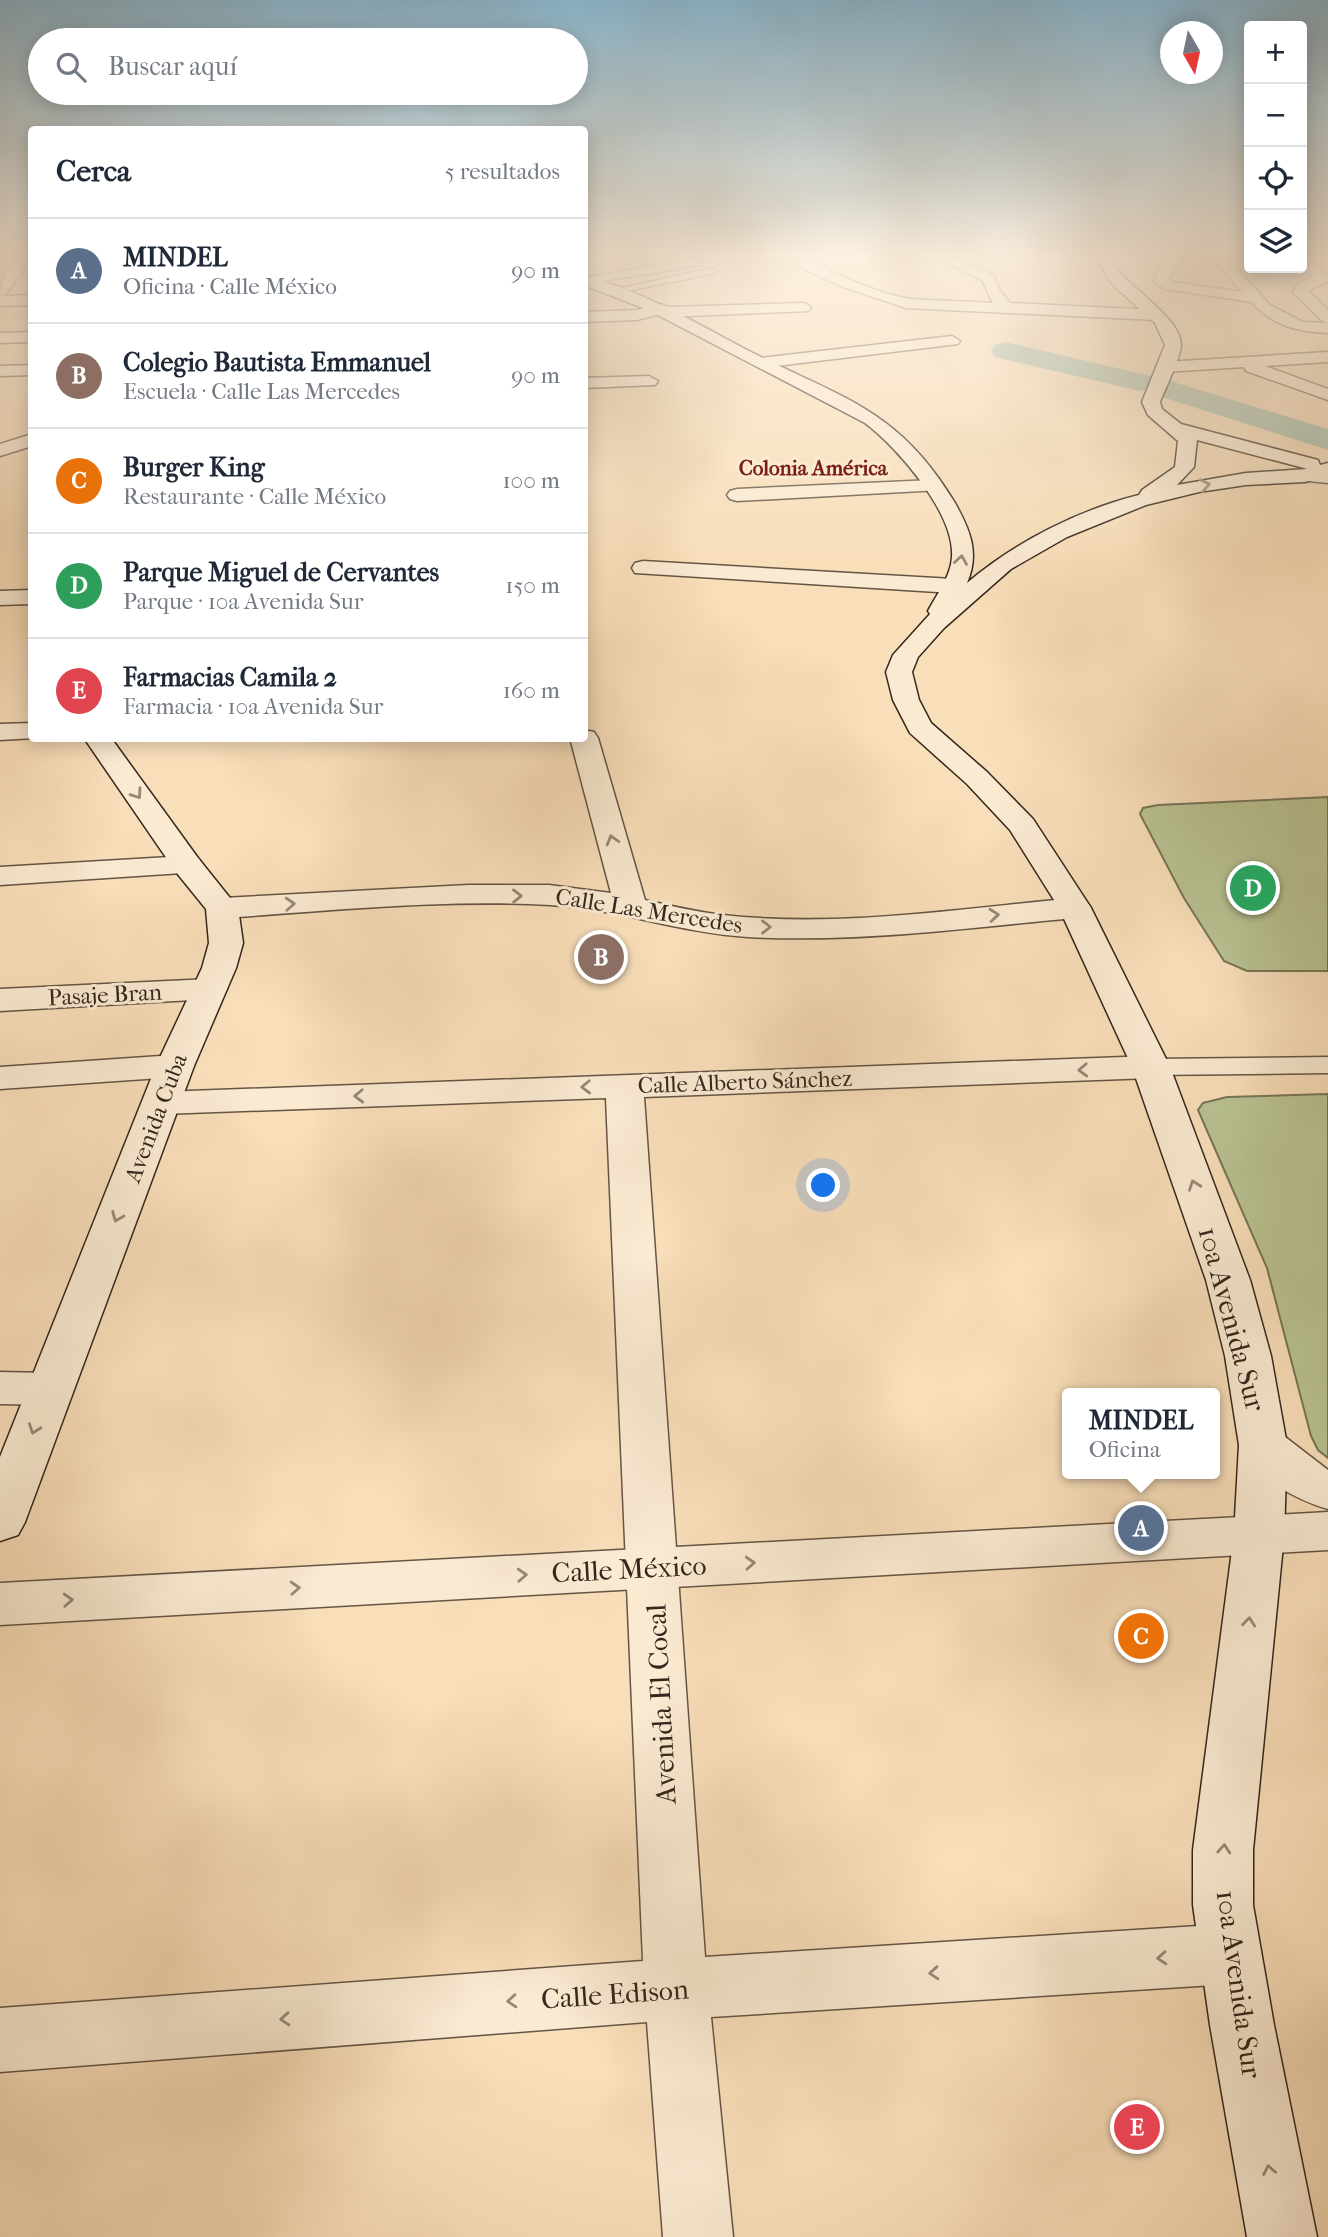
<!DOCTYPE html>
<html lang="es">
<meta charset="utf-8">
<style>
:root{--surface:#fff;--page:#f6f6f7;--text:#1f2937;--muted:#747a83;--line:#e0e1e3;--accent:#8f2418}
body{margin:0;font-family:"IM FELL French Canon",serif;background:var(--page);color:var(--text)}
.controls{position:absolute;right:21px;top:21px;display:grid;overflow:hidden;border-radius:7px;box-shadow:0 4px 18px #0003}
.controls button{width:63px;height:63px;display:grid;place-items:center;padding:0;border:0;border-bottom:2px solid var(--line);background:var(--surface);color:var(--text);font:35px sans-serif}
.compass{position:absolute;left:1160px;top:21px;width:63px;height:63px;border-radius:50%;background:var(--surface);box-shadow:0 4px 18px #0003;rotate:171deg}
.you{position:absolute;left:824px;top:1186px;width:24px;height:24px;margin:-18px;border:5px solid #fff;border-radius:50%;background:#1a73e8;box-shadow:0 0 0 10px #1a73e833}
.badge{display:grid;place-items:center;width:46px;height:46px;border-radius:50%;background:var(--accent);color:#fff;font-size:23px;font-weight:700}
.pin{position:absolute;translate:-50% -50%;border:4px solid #fff;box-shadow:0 2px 7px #0006}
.popup{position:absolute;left:1062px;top:1388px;width:158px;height:91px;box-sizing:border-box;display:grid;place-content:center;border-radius:7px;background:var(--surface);filter:drop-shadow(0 2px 5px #0005);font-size:23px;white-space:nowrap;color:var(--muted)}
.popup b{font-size:26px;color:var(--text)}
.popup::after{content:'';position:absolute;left:50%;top:100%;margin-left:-14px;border:14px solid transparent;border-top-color:var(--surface)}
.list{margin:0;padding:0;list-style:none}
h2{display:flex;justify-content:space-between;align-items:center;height:91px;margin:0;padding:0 28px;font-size:30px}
h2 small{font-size:23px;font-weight:400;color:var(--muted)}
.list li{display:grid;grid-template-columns:46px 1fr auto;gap:21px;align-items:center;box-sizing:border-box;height:105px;padding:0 28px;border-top:2px solid var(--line)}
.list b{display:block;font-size:26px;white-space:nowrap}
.list p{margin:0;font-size:23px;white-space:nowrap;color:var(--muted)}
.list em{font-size:23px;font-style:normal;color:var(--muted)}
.icon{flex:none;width:38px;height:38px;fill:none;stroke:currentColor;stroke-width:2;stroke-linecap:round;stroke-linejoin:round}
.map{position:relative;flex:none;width:1328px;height:2237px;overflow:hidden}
.search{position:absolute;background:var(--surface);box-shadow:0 4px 18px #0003;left:28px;top:28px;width:560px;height:77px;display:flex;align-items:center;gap:18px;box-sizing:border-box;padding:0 24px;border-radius:38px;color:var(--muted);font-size:26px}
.panel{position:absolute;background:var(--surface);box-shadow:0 4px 18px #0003;left:28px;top:126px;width:560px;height:616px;border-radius:7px}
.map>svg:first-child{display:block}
</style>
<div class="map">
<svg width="1328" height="2237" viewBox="0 0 1328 2237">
<rect width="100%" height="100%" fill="#f8deb9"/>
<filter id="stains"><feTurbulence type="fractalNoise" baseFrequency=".00286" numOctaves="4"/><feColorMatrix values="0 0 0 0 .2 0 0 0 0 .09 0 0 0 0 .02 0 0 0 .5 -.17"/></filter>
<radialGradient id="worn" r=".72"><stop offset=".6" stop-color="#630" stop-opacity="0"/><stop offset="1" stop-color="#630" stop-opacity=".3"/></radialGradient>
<g fill="#b9c292" stroke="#767458" stroke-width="2">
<path d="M1328,797V971H1247L1224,961L1184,898L1140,814L1143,808L1158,805Z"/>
<path d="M1328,1094V1458L1318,1450L1311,1436L1267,1268L1198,1110L1203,1103L1227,1097Z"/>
</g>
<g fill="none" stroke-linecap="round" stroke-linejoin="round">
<g fill="#9dbcac" fill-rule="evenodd">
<path d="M1005,342L1151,376L1155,382L1151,388L1140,391L995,357L991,351L995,345Z"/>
<path d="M1167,380L1328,429V450L1156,395L1152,389L1156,383Z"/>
</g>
<g stroke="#645544" stroke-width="3">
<g id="pedestrian">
<path d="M712,268L717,271L716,273L617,293L612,290Z"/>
<path d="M1328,1057V1073L1151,1075L1141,1073L1138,1067L1141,1061L1151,1059Z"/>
</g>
</g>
<g stroke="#645544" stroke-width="3">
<g id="minor">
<path d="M788,251H802C815,270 887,296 911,299C938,301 966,301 993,303L982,280L923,251H940L993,275L1000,291L1010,303L1156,310L1164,315L1156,320L906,308L843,287L806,270L797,264Z"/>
<path d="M1159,251H1173L1183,262L1168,278L1173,282L1242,292L1207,251H1221L1270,305L1303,322L1328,323V333C1298,332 1272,326 1252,302L1164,289L1154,281L1156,274L1168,262Z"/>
<path d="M1302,257L1328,275V281L1308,291L1328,310V323L1322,321L1293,292L1299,283L1313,277L1302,268Z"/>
<path d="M697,258L704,262L702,265L584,284V278L589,277Z"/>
<path d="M19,263L26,267L5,295L0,296L32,295V305L0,306C0,288 0,270 19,263Z"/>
<path d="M803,303L808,305L811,308L808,311L666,317L660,314L637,320L584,322V312L637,310L661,304L668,307Z"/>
<path d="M32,332V342L0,343V333Z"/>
<path d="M952,336L960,341L958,344L760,368L752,363L760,358Z"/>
<path d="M1328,352V362L1265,366L1328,389V400L1246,371L1244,367L1165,372L1156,367L1165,362Z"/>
<path d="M32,365V375L0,376V366Z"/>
<path d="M649,376L658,381L655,385L584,388V378Z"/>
<path d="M32,434V446L0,456V444Z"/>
<path d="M933,480L940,482L943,486L940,490L737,501L730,499L727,495L730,491L737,489Z"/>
<path d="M643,561L953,579L961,581L965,586L961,591L953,593L635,573L632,568L635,563Z"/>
<path d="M32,590V604L0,605V591Z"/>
<path d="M32,723V738H35L0,740V724Z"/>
<path d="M584,730L594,732L598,738L645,900C671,906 697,912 723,915C839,928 959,909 1075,898L1086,901L1091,908L1086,915L1075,918C967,928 857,943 748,937C681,933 617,909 550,905C441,899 331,911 222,918L211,915L206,908L211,901L222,898L468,885H549L611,893L570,738H584Z"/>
<path d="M187,856L198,858L203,865L198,872L0,885V867Z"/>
<path d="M210,979L222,982L227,989L222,996L210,999L0,1011V989Z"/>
<path d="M175,1055L188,1058L194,1066L188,1074L175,1077L0,1089V1067Z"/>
<path d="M1151,1056L1164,1059L1170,1067L1164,1075L1151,1078L644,1097L705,1957L1230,1924L1252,1933L1261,1954L1252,1975L1230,1984L711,2017L733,2237H663L647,2022L0,2072V2008L643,1961L606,1098L162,1114L149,1111L143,1103L149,1095L162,1092Z"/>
<path d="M0,1372L49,1373L65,1377L72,1389L65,1401L49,1405L0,1404Z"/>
<path d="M1263,1428L1280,1433L1328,1470V1509C1293,1499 1258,1478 1239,1445L1246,1433Z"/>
<path d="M1328,1512V1550L1259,1554L1241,1549L1234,1535L1241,1521L1259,1516Z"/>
</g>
</g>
<g stroke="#645544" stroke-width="3">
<g id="tertiary">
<path d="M1305,470L1328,471V483L1298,480L1295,476L1298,472Z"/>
<path d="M1259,1516L1277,1521L1284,1535L1277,1549L1259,1554L0,1625V1583Z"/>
</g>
</g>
<g stroke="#33271d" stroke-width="3">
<g id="secondary">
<path d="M1104,251H1119L1110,260C1124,285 1183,318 1181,346C1179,361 1166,387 1160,402L1162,409L1181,424L1318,460L1320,465L1328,463V475L1305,482L1246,485L1199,492L1146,505L1067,537L1011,569L944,628L918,657L912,672L919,700L931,723L987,772L1033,819L1091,908L1170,1067L1250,1280L1271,1356L1287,1445L1284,1535L1253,1850V1905L1274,2025L1317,2237H1247L1210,2025L1193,1905V1850L1234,1535L1239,1445L1225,1356L1206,1280L1132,1067L1059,908L1010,830L967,784L910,733L893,700L886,672L893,655L930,614L928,611C937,594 951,576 952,557C955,513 897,447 865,423L648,310L584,285V276C644,291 695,323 749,351C841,398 898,408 955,503C970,530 980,553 967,583C1014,543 1078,510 1139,495L1142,490L1175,467L1178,441L1148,415L1142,402L1165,345L1155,323L1113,285L1096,259ZM1197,440L1304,468L1307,469L1246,473L1177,485L1194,467Z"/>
<path d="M84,738H111L198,858L238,908L243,943L236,968L194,1066L25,1522L18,1535L0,1541V1457L156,1066L202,968L209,943L206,909L176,872Z"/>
</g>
</g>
<use href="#pedestrian" fill="#faead2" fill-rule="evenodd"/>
<use href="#minor" fill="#faead2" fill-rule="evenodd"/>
<use href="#tertiary" fill="#faead2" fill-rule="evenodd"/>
<use href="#secondary" fill="#faead2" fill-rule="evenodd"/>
</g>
<defs><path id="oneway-chevron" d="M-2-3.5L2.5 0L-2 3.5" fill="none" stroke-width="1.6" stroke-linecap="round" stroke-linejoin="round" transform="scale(1.75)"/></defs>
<g stroke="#968878">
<use href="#oneway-chevron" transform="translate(1205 485) rotate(-12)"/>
<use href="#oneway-chevron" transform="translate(961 560) rotate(-81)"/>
<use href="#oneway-chevron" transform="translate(137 794) rotate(55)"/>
<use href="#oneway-chevron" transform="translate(612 840) rotate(-106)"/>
<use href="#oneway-chevron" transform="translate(517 896) rotate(-1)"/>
<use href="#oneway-chevron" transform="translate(290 904) rotate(-3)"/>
<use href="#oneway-chevron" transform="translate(994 915) rotate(-5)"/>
<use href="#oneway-chevron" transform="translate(766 927)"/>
<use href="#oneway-chevron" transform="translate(1083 1070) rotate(178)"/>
<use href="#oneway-chevron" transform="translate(586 1087) rotate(178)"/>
<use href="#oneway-chevron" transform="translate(359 1096) rotate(178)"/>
<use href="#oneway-chevron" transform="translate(1194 1185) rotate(-110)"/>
<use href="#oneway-chevron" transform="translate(117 1217) rotate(112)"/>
<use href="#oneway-chevron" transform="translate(34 1429) rotate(110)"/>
<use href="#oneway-chevron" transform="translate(750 1563) rotate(-3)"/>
<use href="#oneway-chevron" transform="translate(522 1575) rotate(-3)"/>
<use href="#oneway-chevron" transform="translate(295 1588) rotate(-3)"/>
<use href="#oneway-chevron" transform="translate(68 1600) rotate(-3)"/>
<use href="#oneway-chevron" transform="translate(1249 1622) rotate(-84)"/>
<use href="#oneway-chevron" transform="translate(1224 1849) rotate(-86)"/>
<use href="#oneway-chevron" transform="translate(1162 1958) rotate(176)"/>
<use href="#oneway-chevron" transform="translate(934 1973) rotate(176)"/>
<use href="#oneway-chevron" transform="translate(512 2001) rotate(176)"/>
<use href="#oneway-chevron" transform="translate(285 2019) rotate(176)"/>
<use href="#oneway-chevron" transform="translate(1269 2170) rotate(-101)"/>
</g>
<linearGradient id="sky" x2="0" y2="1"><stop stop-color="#8ab7d0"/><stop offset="0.45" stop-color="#fcf0e0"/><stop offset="1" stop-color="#fcf0e0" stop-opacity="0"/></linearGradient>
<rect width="1328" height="564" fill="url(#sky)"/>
<g text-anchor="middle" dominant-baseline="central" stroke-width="6" stroke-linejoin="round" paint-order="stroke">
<g font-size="21" font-weight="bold" fill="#7a1f14" stroke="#faead2">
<text x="813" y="468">Colonia América</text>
</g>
<g font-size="23" fill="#33271d" stroke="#faead2">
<text transform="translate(649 911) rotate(9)">Calle Las Mercedes</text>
<text transform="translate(105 995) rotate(-3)">Pasaje Bran</text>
<text transform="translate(745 1082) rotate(-2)">Calle Alberto Sánchez</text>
<text transform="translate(156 1118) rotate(-69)">Avenida Cuba</text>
</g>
<g font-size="28" fill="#33271d" stroke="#faead2">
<text transform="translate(1232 1319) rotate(75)">10a Avenida Sur</text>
<text transform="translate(629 1569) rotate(-3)">Calle México</text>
<text transform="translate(661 1704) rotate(-93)">Avenida El Cocal</text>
<text transform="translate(1239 1984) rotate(82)">10a Avenida Sur</text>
<text transform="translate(615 1994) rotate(-4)">Calle Edison</text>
</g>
</g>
<rect width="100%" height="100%" filter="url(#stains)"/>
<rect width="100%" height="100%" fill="url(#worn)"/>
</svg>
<div class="controls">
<button>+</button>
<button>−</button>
<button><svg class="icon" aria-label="locate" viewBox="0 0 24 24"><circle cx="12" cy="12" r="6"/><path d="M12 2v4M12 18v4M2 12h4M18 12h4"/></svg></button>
<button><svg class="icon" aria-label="layers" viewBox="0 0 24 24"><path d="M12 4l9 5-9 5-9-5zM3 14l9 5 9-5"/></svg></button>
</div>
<svg class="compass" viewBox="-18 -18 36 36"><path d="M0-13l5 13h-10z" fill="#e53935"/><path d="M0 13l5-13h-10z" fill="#747a83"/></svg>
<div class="you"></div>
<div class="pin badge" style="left:1141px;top:1528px;background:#5c6f8a">A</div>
<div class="popup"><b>MINDEL</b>Oficina</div>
<div class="pin badge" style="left:601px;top:957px;background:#8d6e63">B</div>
<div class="pin badge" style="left:1141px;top:1636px;background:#e8710a">C</div>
<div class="pin badge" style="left:1253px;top:888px;background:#2e9e5b">D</div>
<div class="pin badge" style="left:1137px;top:2127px;background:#e0444e">E</div>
<div class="search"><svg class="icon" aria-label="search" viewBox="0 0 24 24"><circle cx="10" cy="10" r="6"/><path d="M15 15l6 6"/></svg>Buscar aquí</div>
<section class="panel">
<h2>Cerca<small>5 resultados</small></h2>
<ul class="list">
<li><span class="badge" style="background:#5c6f8a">A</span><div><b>MINDEL</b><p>Oficina · Calle México</p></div><em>90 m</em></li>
<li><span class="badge" style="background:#8d6e63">B</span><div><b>Colegio Bautista Emmanuel</b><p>Escuela · Calle Las Mercedes</p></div><em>90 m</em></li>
<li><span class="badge" style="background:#e8710a">C</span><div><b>Burger King</b><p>Restaurante · Calle México</p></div><em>100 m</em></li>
<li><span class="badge" style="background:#2e9e5b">D</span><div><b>Parque Miguel de Cervantes</b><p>Parque · 10a Avenida Sur</p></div><em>150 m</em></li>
<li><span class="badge" style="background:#e0444e">E</span><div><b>Farmacias Camila 2</b><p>Farmacia · 10a Avenida Sur</p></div><em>160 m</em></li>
</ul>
</section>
</div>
